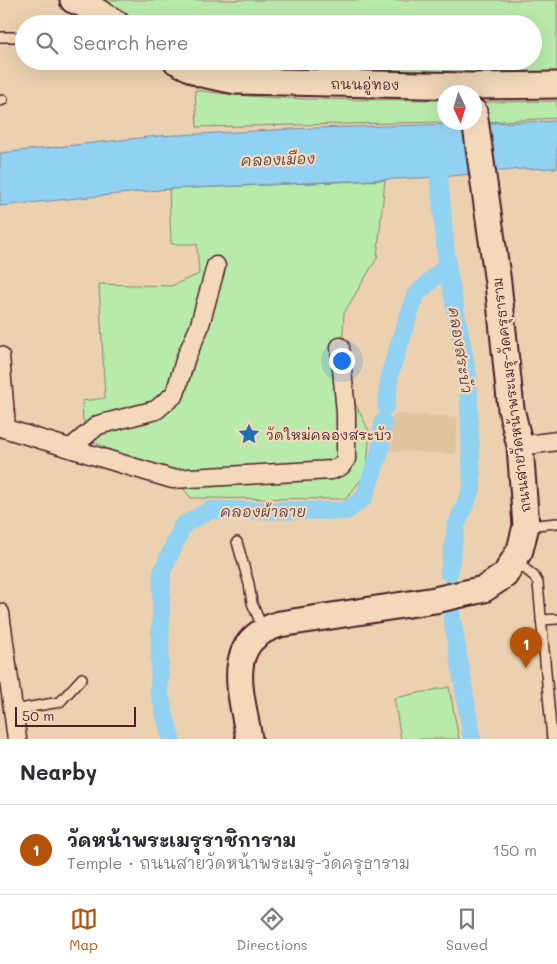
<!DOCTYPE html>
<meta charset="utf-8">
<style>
:root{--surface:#fff;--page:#f7f7f7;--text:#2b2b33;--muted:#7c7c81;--line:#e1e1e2;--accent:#b45309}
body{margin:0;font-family:Mali,"Playpen Sans Thai",sans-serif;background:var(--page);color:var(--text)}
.compass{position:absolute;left:437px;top:85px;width:45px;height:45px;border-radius:50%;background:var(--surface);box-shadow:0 5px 20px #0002;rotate:176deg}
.scale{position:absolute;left:15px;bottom:12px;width:121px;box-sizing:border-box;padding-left:5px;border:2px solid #4a1f2b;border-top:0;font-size:14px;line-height:18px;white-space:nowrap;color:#4a1f2b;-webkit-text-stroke:4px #f3d9ba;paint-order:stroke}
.you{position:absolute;left:341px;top:360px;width:18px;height:18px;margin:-12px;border:4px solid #fff;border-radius:50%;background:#1a73e8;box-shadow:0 0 0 8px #1a73e833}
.badge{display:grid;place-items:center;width:32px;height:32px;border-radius:50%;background:var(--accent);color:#fff;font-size:16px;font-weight:700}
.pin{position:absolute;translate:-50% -41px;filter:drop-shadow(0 1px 2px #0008)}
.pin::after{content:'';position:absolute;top:26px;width:18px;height:15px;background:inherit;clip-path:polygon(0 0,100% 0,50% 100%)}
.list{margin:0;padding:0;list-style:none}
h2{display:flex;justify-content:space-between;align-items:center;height:65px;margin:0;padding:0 20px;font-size:21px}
h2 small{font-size:16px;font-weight:400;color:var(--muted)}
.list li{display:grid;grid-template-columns:32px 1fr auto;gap:15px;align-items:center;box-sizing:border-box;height:90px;padding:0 20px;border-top:1px solid var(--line)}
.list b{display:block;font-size:19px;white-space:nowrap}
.list p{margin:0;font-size:16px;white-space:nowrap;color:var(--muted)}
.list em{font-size:16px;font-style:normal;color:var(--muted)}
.icon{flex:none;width:28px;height:28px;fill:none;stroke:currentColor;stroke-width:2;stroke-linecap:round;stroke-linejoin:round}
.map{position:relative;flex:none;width:557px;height:739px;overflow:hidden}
.search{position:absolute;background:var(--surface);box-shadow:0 5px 20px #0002;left:15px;right:15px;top:15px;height:55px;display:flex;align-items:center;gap:12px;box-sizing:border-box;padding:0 18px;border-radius:28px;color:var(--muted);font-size:19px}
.sheet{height:155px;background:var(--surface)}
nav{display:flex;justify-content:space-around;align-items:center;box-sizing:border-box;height:70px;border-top:1px solid var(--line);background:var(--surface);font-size:14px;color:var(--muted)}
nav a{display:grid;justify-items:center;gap:2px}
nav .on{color:var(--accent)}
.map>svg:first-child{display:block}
</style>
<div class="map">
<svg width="557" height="739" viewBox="0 0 557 739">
<rect width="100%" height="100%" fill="#ebd1af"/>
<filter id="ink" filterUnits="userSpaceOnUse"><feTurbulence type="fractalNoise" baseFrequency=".02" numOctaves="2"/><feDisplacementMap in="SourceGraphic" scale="10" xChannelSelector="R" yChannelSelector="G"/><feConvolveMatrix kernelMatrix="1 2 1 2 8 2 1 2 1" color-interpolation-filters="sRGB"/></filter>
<g filter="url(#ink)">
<path fill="#dec49f" d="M393,414L458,417L455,454L389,451Z"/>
<g fill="#b8eaaa" stroke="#81846a">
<path d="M99,0H557V77L247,74L200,61H533V24H133Z"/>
<path d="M195,90C275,102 356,99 437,100L444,101V122L197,127Z"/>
<path d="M557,101V118L483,122L482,106L487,102Z"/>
<path d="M385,180L377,258L344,313L342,349L349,391L370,433L366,473L346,499L191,498L179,483L94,442L83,420L82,401L105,398L99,284L171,286L199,274L197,244H171L169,189Z"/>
<path d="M449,687L459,739H401L394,698Z"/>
</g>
<path fill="#91d1f2" stroke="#758aa2" d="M557,121V168L523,169L440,177L169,189L0,206V153L158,136L313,128Z"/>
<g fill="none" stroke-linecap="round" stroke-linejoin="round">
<g stroke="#91d1f2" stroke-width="18">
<path d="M437,155L447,265L468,377L472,488L456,526L449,573"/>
<path d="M386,406L390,373L415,296L447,265"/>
<path d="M451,611L472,739"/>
<path d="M171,739L159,692L162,572L183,525L210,510L346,511L364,498L380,451L383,422"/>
</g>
<g stroke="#4a1f2b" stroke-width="12">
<g id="lane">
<path d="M0,37H24"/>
<path d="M0,101L3,100"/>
<path d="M526,526L557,523"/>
<path d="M237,542L249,584L252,603L263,629"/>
<path d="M514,560L534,576L538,583L552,739"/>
<path d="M541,620L557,619"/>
<path d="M13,710L60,702L82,678"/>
</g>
</g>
<g stroke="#4a1f2b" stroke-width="21">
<g id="street">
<path d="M0,356L6,427"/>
<path d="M0,427L172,479L332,470L341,466L346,459V413L340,347"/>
<path d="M520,446L557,441"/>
<path d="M71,448L98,425L156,410L175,394L186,357L199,328L216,266"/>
<path d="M0,613L17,739"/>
</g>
</g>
<g stroke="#4a1f2b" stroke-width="29">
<g id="secondary">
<path d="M73,0L92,8L117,24"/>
<path d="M176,61L202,74L236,81L470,86L557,85"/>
<path d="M249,739C242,694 221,641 280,624L435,600L484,589L505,575L520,550L526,526L520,446L511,409L498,283L474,112"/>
</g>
</g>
<use href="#lane" stroke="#f3d9ba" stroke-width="9"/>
<use href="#street" stroke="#f3d9ba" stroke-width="18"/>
<use href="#secondary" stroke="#f3d9ba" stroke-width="25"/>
</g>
</g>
<defs>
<g id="sight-bare" transform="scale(1.725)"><path d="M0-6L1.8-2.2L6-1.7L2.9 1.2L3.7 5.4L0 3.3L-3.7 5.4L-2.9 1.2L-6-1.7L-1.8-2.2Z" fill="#1f6fb2" stroke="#f3d9ba" stroke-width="2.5" paint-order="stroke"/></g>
</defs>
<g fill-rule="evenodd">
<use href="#sight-bare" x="249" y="434"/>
</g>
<g text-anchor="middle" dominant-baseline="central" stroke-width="4.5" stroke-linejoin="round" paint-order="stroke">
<g font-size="14" fill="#4a1f2b" stroke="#f3d9ba">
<text transform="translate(365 84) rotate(1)">ถนนอู่ทอง</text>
<text transform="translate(511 395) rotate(-97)">ถนนสายวัดหน้าพระเมรุ-วัดครุธาราม</text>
</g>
<g font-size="14" fill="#4a1f2b" stroke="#f3d9ba" text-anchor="start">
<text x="266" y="434">วัดใหม่คลองสระบัว</text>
</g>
<g font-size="15" font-style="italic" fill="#584353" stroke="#f3d9ba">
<text transform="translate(278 159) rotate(-2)">คลองเมือง</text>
<text transform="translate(461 350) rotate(81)">คลองสระบัว</text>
<text x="263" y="511">คลองผ้าลาย</text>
</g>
</g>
</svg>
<svg class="compass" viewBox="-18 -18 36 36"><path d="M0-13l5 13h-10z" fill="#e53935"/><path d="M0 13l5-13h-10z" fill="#7c7c81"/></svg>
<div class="scale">50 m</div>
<div class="you"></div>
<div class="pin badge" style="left:526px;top:668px">1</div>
<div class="search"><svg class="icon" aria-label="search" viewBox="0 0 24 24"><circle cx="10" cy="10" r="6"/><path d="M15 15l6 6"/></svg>Search here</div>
</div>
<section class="sheet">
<h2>Nearby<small></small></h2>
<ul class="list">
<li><span class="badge">1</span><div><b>วัดหน้าพระเมรุราชิการาม</b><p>Temple · ถนนสายวัดหน้าพระเมรุ-วัดครุธาราม</p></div><em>150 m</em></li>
</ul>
</section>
<nav>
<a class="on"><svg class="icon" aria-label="map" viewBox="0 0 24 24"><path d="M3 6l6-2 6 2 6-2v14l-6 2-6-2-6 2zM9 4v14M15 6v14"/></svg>Map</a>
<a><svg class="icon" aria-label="directions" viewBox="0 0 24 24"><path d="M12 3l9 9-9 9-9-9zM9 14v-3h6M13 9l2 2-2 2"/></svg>Directions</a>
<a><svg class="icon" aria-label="saved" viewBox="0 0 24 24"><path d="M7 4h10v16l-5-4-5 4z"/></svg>Saved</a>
</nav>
